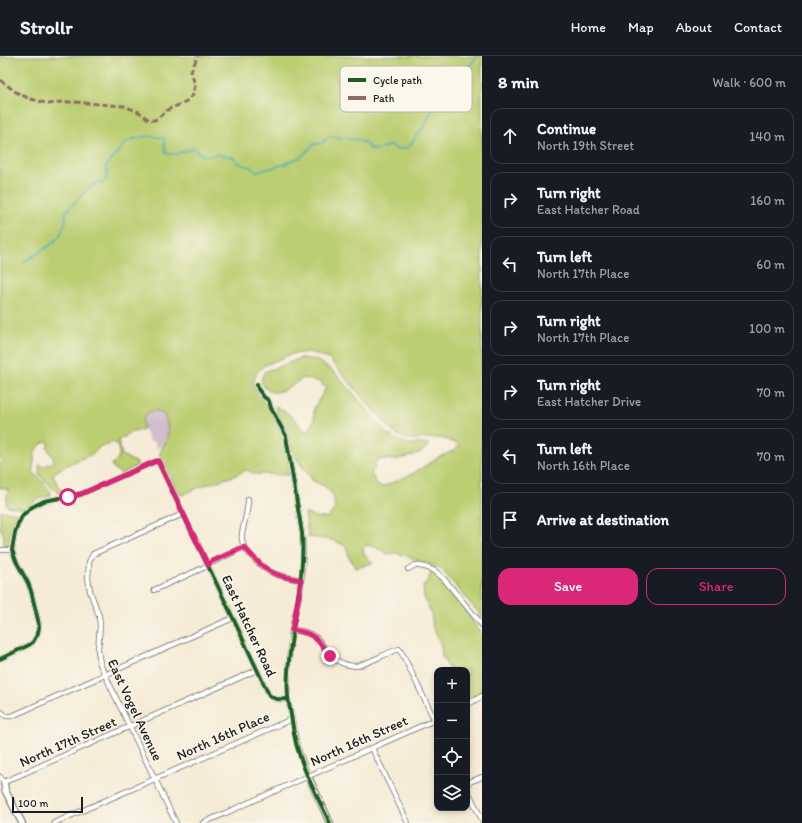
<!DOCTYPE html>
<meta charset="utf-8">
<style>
:root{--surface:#171b24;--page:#20242c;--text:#f1f3f6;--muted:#9ea1a6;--line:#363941;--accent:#db2777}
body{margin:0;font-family:Itim,sans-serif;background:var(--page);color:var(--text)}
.controls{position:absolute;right:12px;bottom:12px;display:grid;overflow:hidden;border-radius:8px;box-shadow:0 2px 6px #0003}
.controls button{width:36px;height:36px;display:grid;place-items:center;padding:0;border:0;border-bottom:1px solid var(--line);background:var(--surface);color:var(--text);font:20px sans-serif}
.scale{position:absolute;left:12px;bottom:10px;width:71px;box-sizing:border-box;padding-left:4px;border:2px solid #1c1c1c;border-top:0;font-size:11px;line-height:14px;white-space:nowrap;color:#1c1c1c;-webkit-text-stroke:3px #fbf7ec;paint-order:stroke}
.stop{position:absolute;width:12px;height:12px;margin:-9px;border:3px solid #db2777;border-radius:50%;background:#fff}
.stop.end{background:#db2777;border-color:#fff;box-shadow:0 1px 4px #0008}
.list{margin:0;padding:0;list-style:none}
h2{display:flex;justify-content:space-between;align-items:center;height:52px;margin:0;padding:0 16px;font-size:17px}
h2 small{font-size:13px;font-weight:400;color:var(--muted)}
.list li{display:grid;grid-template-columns:26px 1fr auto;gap:12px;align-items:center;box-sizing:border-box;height:56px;margin:0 8px 8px;padding:0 8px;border:1px solid var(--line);border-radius:12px}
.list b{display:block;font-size:15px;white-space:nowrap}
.list p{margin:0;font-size:13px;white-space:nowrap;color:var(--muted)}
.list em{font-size:13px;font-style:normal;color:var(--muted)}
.actions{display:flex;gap:8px;padding:12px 16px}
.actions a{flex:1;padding:9px 0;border:1px solid var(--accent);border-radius:12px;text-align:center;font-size:14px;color:var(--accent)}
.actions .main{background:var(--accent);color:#fff}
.icon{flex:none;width:22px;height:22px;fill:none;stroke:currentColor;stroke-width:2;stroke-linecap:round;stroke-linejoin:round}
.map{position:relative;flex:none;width:482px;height:767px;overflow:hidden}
header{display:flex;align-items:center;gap:24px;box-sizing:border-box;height:56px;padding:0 20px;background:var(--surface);border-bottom:1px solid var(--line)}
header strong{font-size:19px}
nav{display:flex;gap:22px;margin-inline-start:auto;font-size:14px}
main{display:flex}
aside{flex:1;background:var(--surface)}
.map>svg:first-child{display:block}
</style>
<header>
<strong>Strollr</strong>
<nav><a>Home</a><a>Map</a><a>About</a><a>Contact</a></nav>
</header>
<main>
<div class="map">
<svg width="482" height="767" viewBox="0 0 482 767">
<rect width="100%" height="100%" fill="#fbf7ec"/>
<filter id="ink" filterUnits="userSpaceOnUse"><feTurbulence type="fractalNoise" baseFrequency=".025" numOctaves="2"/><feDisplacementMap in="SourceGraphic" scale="8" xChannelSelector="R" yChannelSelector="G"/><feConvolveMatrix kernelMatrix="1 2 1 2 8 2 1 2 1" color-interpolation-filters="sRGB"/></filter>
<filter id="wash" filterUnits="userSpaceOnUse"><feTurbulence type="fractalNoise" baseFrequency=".012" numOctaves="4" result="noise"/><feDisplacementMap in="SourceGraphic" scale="16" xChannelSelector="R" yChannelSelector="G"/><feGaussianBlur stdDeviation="0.9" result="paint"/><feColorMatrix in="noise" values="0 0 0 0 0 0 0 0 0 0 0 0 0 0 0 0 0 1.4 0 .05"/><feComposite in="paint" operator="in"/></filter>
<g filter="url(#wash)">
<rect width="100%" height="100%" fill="#f5ebd6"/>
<path fill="#d1bdcc" d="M160,346L178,384L157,392L154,385L150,386L136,356Z"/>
<g fill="#bbce71" stroke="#6c7546">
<path d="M0,0H482V563L478,556L441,513L419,504L396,497L388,498L373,490L366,489L363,492L364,499L373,507L356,512L349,501L347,492L344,489L332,484L308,481L305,457L319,462L328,461L335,453L333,439L324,430L313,425L293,398L288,378L275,354L276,350L290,359L304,374L308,376L314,364V352L326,332L320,326L303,322C293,329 274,344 264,331C260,325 262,321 264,316L301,302L316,304L333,315L354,338L387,378L400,385L411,388H429L422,396L405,402H401L395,404L379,403L374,408L376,410L371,417L377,429L382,431L414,417L439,401L450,396H452C456,394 456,391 460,389L459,388L441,382L410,383L404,382L395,378L329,303L309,296L292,298L263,310L256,318L253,326L259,340L268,350L277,367L287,392L289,419L255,418L247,414L231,421L202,430L182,439L179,438C175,430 161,406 160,399C160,393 164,391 166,385C169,378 168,368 165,361C158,348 138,357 144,371L142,374L132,375L126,380L118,384L122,399L137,407V410L121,418L112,411V408C121,401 120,399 117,388L112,386L107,390L102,389L92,398L69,408L54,417L53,420L63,437L60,438C54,433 39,422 39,415C39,412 39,410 40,408L43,411L55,405L47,391L49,389L47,385L40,389L35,395L33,415L51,436V439L36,444L25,453L7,450L6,448L8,434L6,433L0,432Z"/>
<path d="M0,455L15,456L18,458L10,475L9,490L6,492L3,491L4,480L0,471Z"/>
<path d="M431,516L445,528L482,578V637L467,644V614H449L442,600L441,589L433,572L431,557L424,541L423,529L428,525Z"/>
</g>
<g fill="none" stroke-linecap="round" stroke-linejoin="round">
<path stroke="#40abc0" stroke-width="1.5" d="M24,206L52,188L59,181L65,168L66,162L65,158L70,151L89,131L99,126L102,127L107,123V116L106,110L114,101L121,91L130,84L148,80L164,82C165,87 164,92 166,97C176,101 185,94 194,92C200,99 206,104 215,98L233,101L240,108L251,111L257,116L285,108L290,105L301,101L314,88C322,89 323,87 328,81H335L358,84L365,87L370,93L376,94L391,89L396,93L407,92L413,86L415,81L420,76L428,64L432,55L448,26L455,19L467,12L478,0"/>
</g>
</g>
<g filter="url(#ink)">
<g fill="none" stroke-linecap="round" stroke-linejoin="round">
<g stroke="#68645d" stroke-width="6">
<g id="street">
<path d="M257,328L258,333L264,341L269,345L271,352L286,380L302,477L303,490L302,516L300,535L292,574L288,615V643L297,690L308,720"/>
<path d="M248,443C248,452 246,460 244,468C243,473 241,478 242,484C243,495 263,513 273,517C282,521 292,522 301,524"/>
<path d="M0,494H12"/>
<path d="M408,513L415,509L425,511L435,515L444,523L482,569"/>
<path d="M154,534L203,512L211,507L244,491"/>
<path d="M292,574C301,575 309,576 315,581C322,586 325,595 331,600C337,606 347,610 356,610C368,608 386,597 399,593L404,601L437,669"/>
<path d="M0,603L29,589L33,586L38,577L39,571L38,564L31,535L28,527L16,505L12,494L15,477L18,468L22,460L26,456L32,451L44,445L81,438L154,406L158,405L233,562L269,639C275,645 281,643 288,643"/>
<path d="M467,649L482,640"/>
<path d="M0,655L6,660H12L233,562"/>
<path d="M372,692L408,767"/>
<path d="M0,721L4,726L257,614"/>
<path d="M467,727L482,721"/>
<path d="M467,733L482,764"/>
<path d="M54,767L292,663"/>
<path d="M176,767L117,644L100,608L98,594L100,569L99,560L90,535L88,522L89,506L93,498L183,458"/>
<path d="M203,767L437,663"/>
</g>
</g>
<g stroke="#68645d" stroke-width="8">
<g id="secondary">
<path d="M308,720L330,767"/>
<path d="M4,726L5,734L22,767"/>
</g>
</g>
<use href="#street" stroke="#fff" stroke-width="4.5"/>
<use href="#secondary" stroke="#fff" stroke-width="6"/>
<path stroke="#8d6e63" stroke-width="3" stroke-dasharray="6 3" stroke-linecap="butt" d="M0,24L16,36L28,42L49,48L61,46H74L124,50L139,56L149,64H155L169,53L184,47L193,39L195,29L191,15L198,0"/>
<g stroke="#fbf7ec" stroke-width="6">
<g id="cycleway">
<path d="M257,328L258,333L264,341L269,345L271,352L286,380L302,477C305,518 294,557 290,596C288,613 286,631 289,648C292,662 293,677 297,691C304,717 318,742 330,767"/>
<path d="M0,603L29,589L33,586L38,577L39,571L38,564L31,535L28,527L16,505L12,494L15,477L18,468L22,460L26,456L32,451L44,445L81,438L154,406L158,405L233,562L269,639C275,645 281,643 288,643"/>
</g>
</g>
<use href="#cycleway" stroke="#1b5e20" stroke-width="4"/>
</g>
</g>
<g fill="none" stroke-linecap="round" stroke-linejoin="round" filter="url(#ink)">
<path stroke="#db2777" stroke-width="5" d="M68,441L81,438L154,406L158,405L208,509L211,506L244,491C252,500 261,511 273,517C281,521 291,522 301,524L300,535L292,574C314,576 318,584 330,600"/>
</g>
<g text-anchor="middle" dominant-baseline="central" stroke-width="3" stroke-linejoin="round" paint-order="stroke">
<g font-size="14" fill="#1c1c1c" stroke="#fbf7ec">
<text transform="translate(249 570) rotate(65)">East Hatcher Road</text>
<text transform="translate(135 654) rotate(65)">East Vogel Avenue</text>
<text transform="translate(223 680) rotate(-24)">North 16th Place</text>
<text transform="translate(359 685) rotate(-24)">North 16th Street</text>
<text transform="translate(68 686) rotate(-24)">North 17th Street</text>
</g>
</g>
<rect x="340" y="10" width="132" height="46" rx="6" fill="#fbf7ec" stroke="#b8b5ae" stroke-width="1"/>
<rect x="348" y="22" width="18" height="4" fill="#1b5e20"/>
<rect x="348" y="40" width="18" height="4" fill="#8d6e63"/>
<g font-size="11" fill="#1c1c1c">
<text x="373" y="28">Cycle path</text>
<text x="373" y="46">Path</text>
</g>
</svg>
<div class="controls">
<button>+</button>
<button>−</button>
<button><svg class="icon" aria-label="locate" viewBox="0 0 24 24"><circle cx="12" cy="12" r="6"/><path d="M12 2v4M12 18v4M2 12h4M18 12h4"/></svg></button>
<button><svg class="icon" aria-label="layers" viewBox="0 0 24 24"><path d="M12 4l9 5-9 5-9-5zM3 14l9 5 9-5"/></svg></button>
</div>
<div class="scale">100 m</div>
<div class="stop" style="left:68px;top:441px"></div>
<div class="stop end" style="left:330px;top:600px"></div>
</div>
<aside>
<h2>8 min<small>Walk · 600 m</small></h2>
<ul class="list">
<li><svg class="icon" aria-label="ahead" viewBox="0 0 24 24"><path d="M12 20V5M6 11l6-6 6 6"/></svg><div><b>Continue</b><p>North 19th Street</p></div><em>140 m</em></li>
<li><svg class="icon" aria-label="right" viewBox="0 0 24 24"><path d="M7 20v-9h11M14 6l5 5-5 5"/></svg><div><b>Turn right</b><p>East Hatcher Road</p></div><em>160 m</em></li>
<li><svg class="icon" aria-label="left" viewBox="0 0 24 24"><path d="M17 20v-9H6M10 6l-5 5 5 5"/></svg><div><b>Turn left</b><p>North 17th Place</p></div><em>60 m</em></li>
<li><svg class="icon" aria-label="right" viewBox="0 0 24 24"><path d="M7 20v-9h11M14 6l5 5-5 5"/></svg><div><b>Turn right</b><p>North 17th Place</p></div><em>100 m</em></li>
<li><svg class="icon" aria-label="right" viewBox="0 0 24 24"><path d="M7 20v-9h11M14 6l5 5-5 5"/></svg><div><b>Turn right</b><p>East Hatcher Drive</p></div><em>70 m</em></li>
<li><svg class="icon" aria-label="left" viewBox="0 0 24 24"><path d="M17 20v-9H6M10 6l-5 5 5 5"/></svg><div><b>Turn left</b><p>North 16th Place</p></div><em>70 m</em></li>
<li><svg class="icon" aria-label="arrive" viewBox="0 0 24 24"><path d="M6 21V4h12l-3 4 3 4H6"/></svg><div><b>Arrive at destination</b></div></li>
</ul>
<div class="actions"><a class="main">Save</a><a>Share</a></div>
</aside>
</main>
